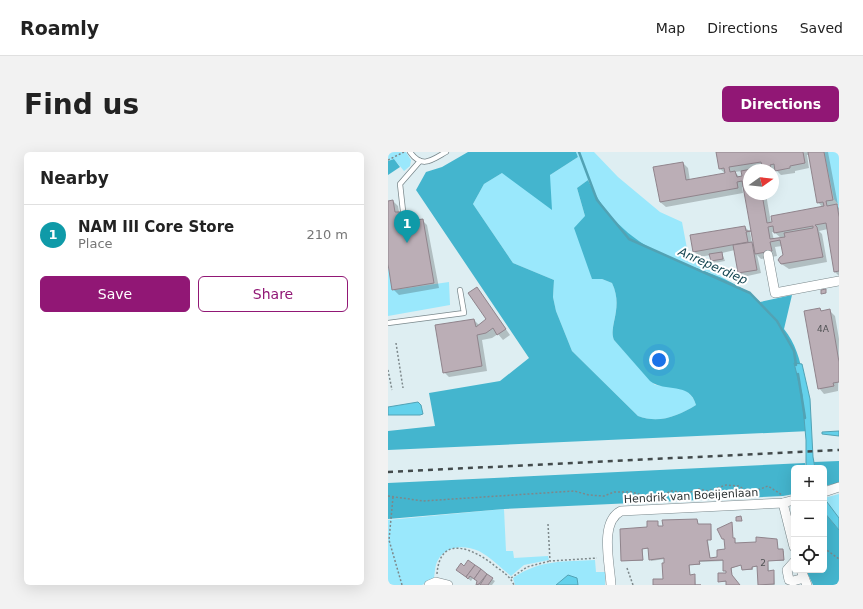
<!DOCTYPE html>
<meta charset="utf-8">
<style>
:root{--surface:#fff;--page:#f2f2f2;--text:#222;--muted:#767676;--line:#e0e0e0;--accent:#911775}
body{margin:0;font-family:"DejaVu Sans",sans-serif;background:var(--page);color:var(--text)}
.controls{position:absolute;right:12px;bottom:12px;display:grid;overflow:hidden;border-radius:6px;box-shadow:0 4px 16px #0002}
.controls button{width:36px;height:36px;display:grid;place-items:center;padding:0;border:0;border-bottom:1px solid var(--line);background:var(--surface);color:var(--text);font:20px sans-serif}
.compass{position:absolute;left:355px;top:12px;width:36px;height:36px;border-radius:50%;background:var(--surface);box-shadow:0 4px 16px #0002;rotate:75deg}
.you{position:absolute;left:271px;top:208px;width:14px;height:14px;margin:-10px;border:3px solid #fff;border-radius:50%;background:#1a73e8;box-shadow:0 0 0 6px #1a73e833}
.badge{display:grid;place-items:center;width:26px;height:26px;border-radius:50%;background:var(--accent);color:#fff;font-size:13px;font-weight:700}
.pin{position:absolute;translate:-50% -33px;filter:drop-shadow(0 1px 2px #0008)}
.pin::after{content:'';position:absolute;top:21px;width:14px;height:12px;background:inherit;clip-path:polygon(0 0,100% 0,50% 100%)}
.list{margin:0;padding:0;list-style:none}
h2{display:flex;justify-content:space-between;align-items:center;height:52px;margin:0;padding:0 16px;font-size:17px}
h2 small{font-size:13px;font-weight:400;color:var(--muted)}
.list li{display:grid;grid-template-columns:26px 1fr auto;gap:12px;align-items:center;box-sizing:border-box;height:60px;padding:0 16px;border-top:1px solid var(--line)}
.list b{display:block;font-size:15px;white-space:nowrap}
.list p{margin:0;font-size:13px;white-space:nowrap;color:var(--muted)}
.list em{font-size:13px;font-style:normal;color:var(--muted)}
.actions{display:flex;gap:8px;padding:12px 16px}
.actions a{flex:1;padding:9px 0;border:1px solid var(--accent);border-radius:6px;text-align:center;font-size:14px;color:var(--accent)}
.actions .main{background:var(--accent);color:#fff}
.icon{flex:none;width:22px;height:22px;fill:none;stroke:currentColor;stroke-width:2;stroke-linecap:round;stroke-linejoin:round}
.map{position:relative;flex:none;width:451px;height:433px;overflow:hidden;border-radius:6px}
header{display:flex;align-items:center;gap:24px;box-sizing:border-box;height:56px;padding:0 20px;background:var(--surface);border-bottom:1px solid var(--line)}
header strong{font-size:19px}
nav{display:flex;gap:22px;margin-inline-start:auto;font-size:14px}
.intro{display:flex;align-items:center;justify-content:space-between;box-sizing:border-box;height:96px;padding:0 24px}
h1{margin:0;font-size:28px}
.button{padding:10px 18px;border-radius:6px;background:var(--accent);color:#fff;font-size:14px;font-weight:700}
main{display:flex;gap:24px;padding:0 24px}
aside{flex:1;background:var(--surface);border-radius:6px;box-shadow:0 4px 16px #0002}
.map>svg:first-child{display:block}
</style>
<header>
<strong>Roamly</strong>
<nav><a>Map</a><a>Directions</a><a>Saved</a></nav>
</header>
<div class="intro"><h1>Find us</h1><a class="button">Directions</a></div>
<main>
<aside>
<h2>Nearby<small></small></h2>
<ul class="list">
<li><span class="badge" style="background:#0f9aa8">1</span><div><b>NAM III Core Store</b><p>Place</p></div><em>210 m</em></li>
</ul>
<div class="actions"><a class="main">Save</a><a>Share</a></div>
</aside>
<div class="map">
<svg width="451" height="433" viewBox="0 0 451 433">
<rect width="100%" height="100%" fill="#deeef2"/>
<g fill="#9ae8fc">
<path d="M0,0H18L23,8L22,14L16,19L6,7L0,9Z"/>
<path d="M188,0H206L230,25L272,60L294,70L300,102L340,129C319,118 296,112 275,103C241,88 215,61 200,28L189,36L197,64L204,127H214L224,131C236,156 220,173 226,188L267,233C284,235 303,234 308,253C290,264 271,272 250,264L184,199L168,159L165,145L166,128L125,111L85,52L96,32L114,21L162,23L190,5Z"/>
<path d="M436,0H451V60L450,52L446,47Z"/>
<path d="M2,116L6,138L61,130L62,153L0,164V117Z"/>
<path d="M451,342V366L436,346Z"/>
<path d="M116,357L118,399H125L126,406L160,404L161,408L136,413L123,424C113,416 102,405 91,399C77,393 58,393 50,408C47,413 47,420 46,426L34,433H0V368Z"/>
<path d="M207,408L208,420H217V433H127L125,426C153,407 175,410 207,408Z"/>
</g>
<g fill="#44b5ce">
<path d="M80,0H188L190,5L162,23L164,58L114,21L96,32L85,52L125,111L166,128L165,145L168,159L184,199L250,264C271,272 290,264 308,253C302,229 277,241 262,229L226,188C220,174 236,156 224,131L214,127H204L186,76L197,64L189,36L200,28C215,61 241,87 274,102C307,118 344,124 372,150L404,143L396,177C418,204 417,246 422,279L0,298V279L47,274L41,241L112,229L141,206L28,38L38,20L54,15Z"/>
<path d="M6,7L12,15L0,23V9Z"/>
<path d="M451,309V331L436,334V316H427L426,310Z"/>
<path d="M417,311L418,316H406V342L395,344L116,357L0,367V331Z"/>
<path d="M436,360L451,378V433H425L418,418H436Z"/>
</g>
<g fill="#63d1eb" stroke="#52a2b4">
<path d="M406,211L414,212L422,247L425,305L427,316H418V288L414,243Z"/>
<path d="M30,250L33,253L35,262L32,263H0V255Z"/>
<path d="M451,279V284L434,282V280Z"/>
<path d="M436,346L451,366V378L436,360Z"/>
<path d="M180,423L189,426L190,433H168Z"/>
</g>
<g fill="#0003" fill-rule="evenodd">
<path d="M329,0H440L450,53H448L451,56V124L447,120L440,77L431,79L434,82L439,110L401,117L392,111L396,104L394,94L387,95L389,104L373,107L369,103L373,121L355,125L351,121L347,98L334,101L337,109L326,111L323,103L311,105L306,99L357,75L362,80L364,91L367,94L356,35H354L355,41L278,55L272,50L295,11L300,16L302,29L338,22L332,17ZM419,3H421L430,50L435,56L383,71L378,42H361V18H370L368,16L375,15L377,18H385V21H387V17L393,23L407,21V19L421,16ZM354,19L355,25L352,26L347,20ZM384,80H386L393,86L386,88Z"/>
<path d="M5,49L10,54L11,60L17,66L18,70L34,68L39,73L51,136L11,143L5,137L0,105V50Z"/>
<path d="M89,136L122,183L115,188L110,182L104,186L94,188L99,219L61,225L56,220L86,168L91,173L100,167Z"/>
<path d="M432,157L435,160L442,159L447,164L451,187L450,239L436,242L431,236Z"/>
<path d="M309,368L310,373H323L324,388H320L322,407L330,406L338,398L337,388L334,387H347L348,392L369,391V386L389,388L390,398L396,399V409H380L381,420H386L387,433H372L370,415H365V418H355L354,413L344,416V425L350,433H339V430H332L339,422V419L336,418L335,409L312,410V413H302V424H307L308,433H266L276,428L277,407L263,409L261,397H255V409H234L233,378L260,376L269,370L271,375Z"/>
<path d="M81,410L104,427L107,429L104,433H89L90,430L85,426L83,429L72,420Z"/>
</g>
<g fill="none" stroke-linecap="round" stroke-linejoin="round">
<g stroke="#52a2b4" stroke-width="2.5">
<path d="M191,0L209,48L241,87L362,141L389,169L406,199L408,213"/>
<path d="M410,222L417,266"/>
</g>
</g>
<g fill="#bbaeb6" stroke="#90848c" fill-rule="evenodd">
<path d="M328,0H415L417,11L402,14V16L387,19L386,12L382,13L383,16L375,17L373,10L341,15L342,20L347,19L349,25L354,24L353,19L369,16L370,18H361V42H374L379,71L384,70L383,64L436,54L435,50L429,51L420,0H436L445,48L438,49L439,54L449,52L451,65V119L446,120L438,71L427,73L429,75L435,105L393,112L390,108L392,105L395,103L392,88L382,90L384,99L367,102L363,79L358,80L360,90L305,100L302,83L357,74L358,79H363L354,29L349,30L350,36L272,50L265,15L295,10L298,28L337,21L336,16L331,17ZM385,74L386,81L425,74V76L396,81L397,85L382,87L380,75Z"/>
<path d="M5,48L7,60H12L14,70L35,67L46,131L4,138L0,112V49Z"/>
<path d="M364,90L369,118L350,121L345,93Z"/>
<path d="M334,100L335,107L323,109L321,102Z"/>
<path d="M89,135L118,177L109,183L105,176L98,181L89,183L94,214L55,221L47,173L86,167L88,175L98,167L80,141Z"/>
<path d="M438,137V141L433,142V138Z"/>
<path d="M432,156L433,159L442,157L451,210V230L445,231L446,234L430,237L416,159Z"/>
<path d="M353,364L354,369H348V365Z"/>
<path d="M309,367L310,372H323V388H319L322,406L329,405V398L337,397L336,387H334L329,377L344,370L345,386H347V391L368,390V385L389,387L390,397H395L396,408L380,409V419L386,418V432L370,433L369,414L364,415V417L354,418L353,413L343,416L344,423L352,433H338V429L330,430V421H338V419H335V408L311,409L312,412L301,413L302,423L307,422V433H313H265V427H275L274,411H276V406L261,408L260,396L254,397L255,408L233,409L232,377L259,375V369H270V374H275L274,368Z"/>
<path d="M80,408L87,413L78,425L68,418L73,411L76,414Z"/>
<path d="M87,413L93,417L86,427L82,424L80,427L78,425Z"/>
<path d="M93,417L99,422L91,432L88,433L89,429L86,427Z"/>
<path d="M99,422L105,426L100,433H92Z"/>
</g>
<g fill="none" stroke-linecap="round" stroke-linejoin="round">
<g stroke="#7a888c" stroke-width="6">
<g id="lane">
<path d="M22,0C34,17 44,8 58,0"/>
<path d="M15,59L12,32L32,9"/>
<path d="M0,171L76,161L72,138"/>
</g>
</g>
<g stroke="#7a888c" stroke-width="10">
<g id="street">
<path d="M380,103L387,141L451,129"/>
<path d="M436,340L451,335"/>
<path d="M395,351L406,395"/>
<path d="M406,410L399,418L401,428L405,429L416,426"/>
<path d="M413,418L419,433"/>
<path d="M41,433L48,430L60,433"/>
<path d="M223,433C222,412 211,370 233,359L395,351L406,348"/>
</g>
</g>
<g stroke="#7d888b" stroke-width="1.5" stroke-dasharray="2 2" stroke-linecap="butt">
<path d="M0,8L16,0"/>
<path d="M8,191L15,236"/>
<path d="M0,218L4,238"/>
<path d="M0,344L35,349L186,339L201,343L216,344L226,340H243L269,347L283,339L300,341L311,337L320,339L338,333L351,334L362,341L380,334L394,343"/>
<path d="M5,345L1,388L14,433"/>
<path d="M160,372L162,409L209,406"/>
<path d="M436,396L451,407"/>
<path d="M239,416L245,433"/>
<path d="M49,422C52,381 86,397 107,414C115,420 122,424 126,433"/>
<path d="M123,426L139,415L162,409"/>
</g>
<use href="#lane" stroke="#fff" stroke-width="4.5"/>
<use href="#street" stroke="#fff" stroke-width="9"/>
<path stroke="#434b4c" stroke-width="2.5" stroke-dasharray="5 5" stroke-linecap="butt" d="M0,320L451,298"/>
</g>
<g text-anchor="middle" dominant-baseline="central" stroke-width="4" stroke-linejoin="round" paint-order="stroke">
<g font-size="9" fill="#505254">
<text x="435" y="177">4A</text>
<text x="375" y="411">2</text>
</g>
<g font-size="11" fill="#2c3334" stroke="#fff">
<text transform="translate(303 344) rotate(-3)">Hendrik van Boeijenlaan</text>
</g>
<g font-size="12" font-style="italic" fill="#144550" stroke="#fff">
<text transform="translate(325 114) rotate(24)">Anreperdiep</text>
</g>
</g>
</svg>
<div class="controls">
<button>+</button>
<button>−</button>
<button><svg class="icon" aria-label="locate" viewBox="0 0 24 24"><circle cx="12" cy="12" r="6"/><path d="M12 2v4M12 18v4M2 12h4M18 12h4"/></svg></button>
</div>
<svg class="compass" viewBox="-18 -18 36 36"><path d="M0-13l5 13h-10z" fill="#e53935"/><path d="M0 13l5-13h-10z" fill="#767676"/></svg>
<div class="you"></div>
<div class="pin badge" style="left:19px;top:91px;background:#0f9aa8">1</div>
</div>
</main>
